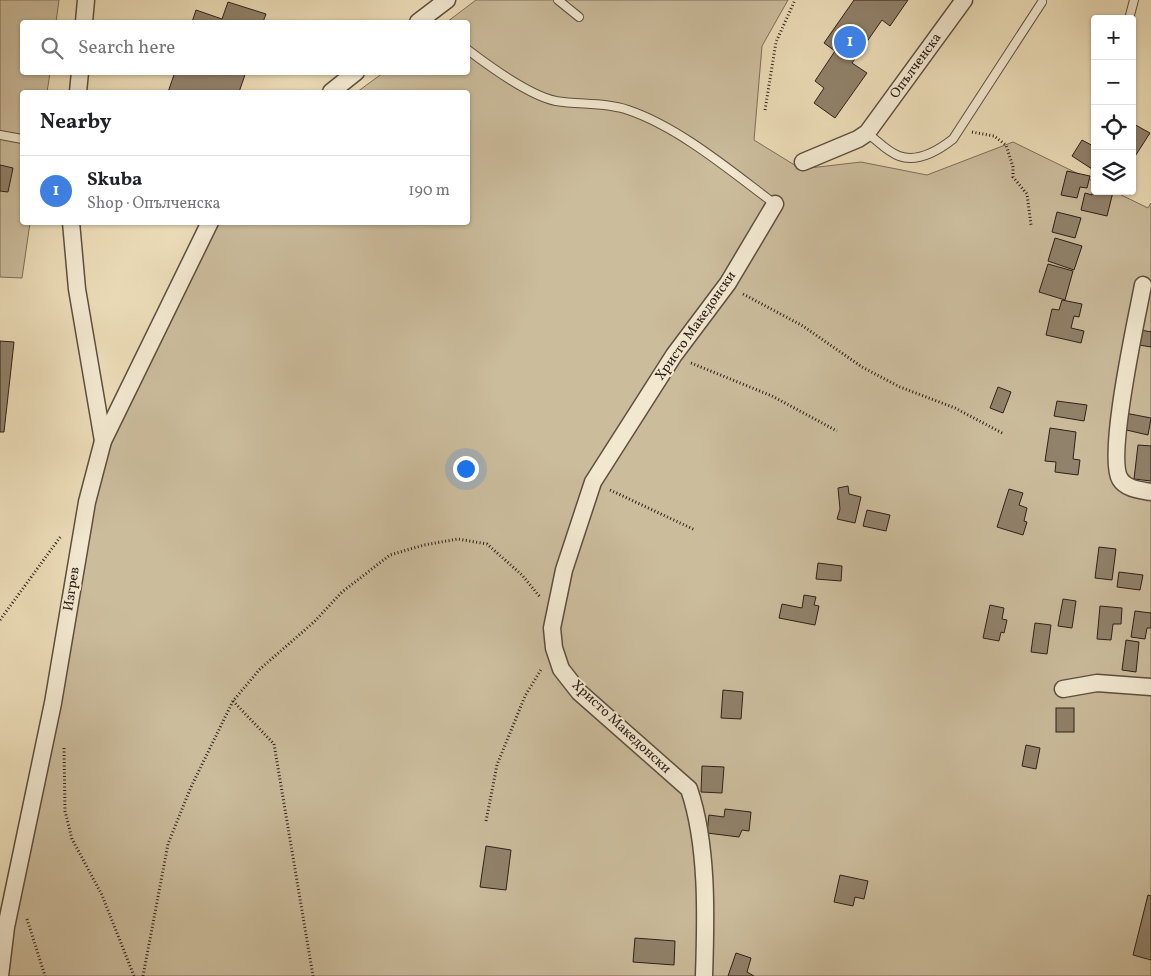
<!DOCTYPE html>
<meta charset="utf-8">
<style>
:root{--surface:#fff;--page:#f2f2f2;--text:#202124;--muted:#757577;--line:#e0e0e0;--accent:#8f2418}
body{margin:0;font-family:Vollkorn,serif;background:var(--page);color:var(--text)}
.controls{position:absolute;right:15px;top:15px;display:grid;overflow:hidden;border-radius:5px;box-shadow:0 1px 4px #0004}
.controls button{width:45px;height:45px;display:grid;place-items:center;padding:0;border:0;border-bottom:1px solid var(--line);background:var(--surface);color:var(--text);font:25px sans-serif}
.you{position:absolute;left:465px;top:468px;width:18px;height:18px;margin:-12px;border:4px solid #fff;border-radius:50%;background:#1a73e8;box-shadow:0 0 0 8px #1a73e833}
.badge{display:grid;place-items:center;width:32px;height:32px;border-radius:50%;background:var(--accent);color:#fff;font-size:16px;font-weight:700}
.pin{position:absolute;translate:-50% -50%;border:2px solid #fff;box-shadow:0 1px 5px #0006}
.list{margin:0;padding:0;list-style:none}
h2{display:flex;justify-content:space-between;align-items:center;height:65px;margin:0;padding:0 20px;font-size:21px}
h2 small{font-size:16px;font-weight:400;color:var(--muted)}
.list li{display:grid;grid-template-columns:32px 1fr auto;gap:15px;align-items:center;box-sizing:border-box;height:70px;padding:0 20px;border-top:1px solid var(--line)}
.list b{display:block;font-size:19px;white-space:nowrap}
.list p{margin:0;font-size:16px;white-space:nowrap;color:var(--muted)}
.list em{font-size:16px;font-style:normal;color:var(--muted)}
.icon{flex:none;width:28px;height:28px;fill:none;stroke:currentColor;stroke-width:2;stroke-linecap:round;stroke-linejoin:round}
.map{position:relative;flex:none;width:1151px;height:976px;overflow:hidden}
.search{position:absolute;background:var(--surface);box-shadow:0 1px 4px #0004;left:20px;top:20px;width:450px;height:55px;display:flex;align-items:center;gap:12px;box-sizing:border-box;padding:0 18px;border-radius:5px;color:var(--muted);font-size:19px}
.panel{position:absolute;background:var(--surface);box-shadow:0 1px 4px #0004;left:20px;top:90px;width:450px;height:135px;border-radius:5px}
.map>svg:first-child{display:block}
</style>
<div class="map">
<svg width="1151" height="976" viewBox="0 0 1151 976">
<rect width="100%" height="100%" fill="#ebdcb7"/>
<filter id="stains"><feTurbulence type="fractalNoise" baseFrequency=".004" numOctaves="4"/><feColorMatrix values="0 0 0 0 .2 0 0 0 0 .09 0 0 0 0 .02 0 0 0 .5 -.17"/></filter>
<radialGradient id="worn" r=".72"><stop offset=".6" stop-color="#630" stop-opacity="0"/><stop offset="1" stop-color="#630" stop-opacity=".3"/></radialGradient>
<g fill="#cbbc9c" stroke="#7d6e5a">
<path d="M0,0H59L56,22H22V72L50,73L47,92H22V222L30,223L22,278L0,277Z"/>
<path d="M476,0H788L762,46L754,140L801,169L861,162L927,175L1013,142L1095,182V191H1113L1148,208L1151,203V976H0L103,441L210,223L468,222V92H357L383,73L468,72V22H447Z"/>
</g>
<g fill="#91826b" stroke="#2f2019">
<path d="M854,0H908L890,26L882,20L852,63L867,73L835,118L814,103L824,88L815,81L835,51L824,43Z"/>
<path d="M228,2L266,14L263,22H192L196,10L222,19Z"/>
<path d="M175,72H246L239,92H168Z"/>
<path d="M1132,123L1150,133L1132,161Z"/>
<path d="M1082,140L1095,147V171L1072,156Z"/>
<path d="M0,165L13,168L8,192L0,191Z"/>
<path d="M1067,171L1090,176L1087,188L1080,187L1077,198L1061,195Z"/>
<path d="M1093,187L1095,191L1113,192L1107,216L1081,210L1085,193L1092,195Z"/>
<path d="M1057,212L1081,218L1075,238L1052,232Z"/>
<path d="M1055,238L1082,246L1074,270L1048,261Z"/>
<path d="M1048,264L1073,271L1065,300L1039,292Z"/>
<path d="M1062,300L1082,304L1079,317L1074,316L1071,328L1084,331L1081,343L1046,335L1052,309L1059,310Z"/>
<path d="M1141,330L1151,332V347L1139,345Z"/>
<path d="M0,341L14,342L4,432H0Z"/>
<path d="M998,387L1011,392L1003,413L990,408Z"/>
<path d="M1057,401L1087,405L1084,421L1054,416Z"/>
<path d="M1125,413L1151,418L1148,435L1122,429Z"/>
<path d="M1050,428L1076,432L1073,459L1080,460L1078,475L1055,472L1056,462L1045,461Z"/>
<path d="M1138,445L1151,446V481L1134,479Z"/>
<path d="M848,486L849,494L861,497L855,523L837,519L840,509L838,488Z"/>
<path d="M1009,489L1023,493L1019,505L1027,508L1024,521L1027,522L1023,535L997,527Z"/>
<path d="M867,510L890,515L886,531L863,526Z"/>
<path d="M1099,547L1116,549L1112,580L1095,578Z"/>
<path d="M818,563L842,566L841,581L816,579Z"/>
<path d="M1119,572L1143,575L1140,590L1117,587Z"/>
<path d="M804,595L816,597L814,605L819,606L815,625L779,618L782,604L802,608Z"/>
<path d="M1063,599L1076,601L1072,628L1058,626Z"/>
<path d="M990,605L1004,608L1002,619L1007,620L1004,633L1001,632L999,641L983,638Z"/>
<path d="M1100,606L1122,608L1121,624H1113L1111,640L1097,639Z"/>
<path d="M1135,611L1151,613V628H1147L1145,639L1131,637Z"/>
<path d="M1035,623L1051,625L1047,654L1031,652Z"/>
<path d="M1126,640L1139,642L1136,672L1122,670Z"/>
<path d="M723,690L743,692L741,719L721,718Z"/>
<rect x="1056" y="708" width="18" height="24"/>
<path d="M1026,745L1040,748L1036,769L1022,766Z"/>
<path d="M702,766L724,767L722,793L701,792Z"/>
<path d="M725,809L751,812L749,831L742,830L739,837L707,833L709,815L724,817Z"/>
<path d="M486,846L511,850L506,890L480,887Z"/>
<path d="M840,875L868,881L864,899L855,897L853,906L834,902Z"/>
<path d="M1148,895L1151,896V960L1133,955Z"/>
<path d="M635,938L675,941L674,965L633,962Z"/>
<path d="M736,953L751,958L747,972L754,976H728Z"/>
</g>
<g fill="none" stroke-linecap="round" stroke-linejoin="round">
<g stroke="#5e4f40" stroke-width="10">
<g id="lane">
<path d="M558,0L579,17"/>
<path d="M1129,19L1134,0"/>
<path d="M468,50C489,66 531,96 556,101C580,105 605,102 628,110C679,127 732,172 775,204"/>
<path d="M867,133C877,140 887,152 899,156C918,163 939,150 953,139L1042,2"/>
<path d="M0,135L22,139"/>
</g>
</g>
<g stroke="#5e4f40" stroke-width="19">
<g id="street">
<path d="M84,22L86,0"/>
<path d="M418,22L447,0"/>
<path d="M78,92L80,72"/>
<path d="M331,92L356,72"/>
<path d="M803,162L858,139L867,133L964,0"/>
<path d="M71,222L77,289L103,441"/>
<path d="M1143,285C1137,317 1106,456 1120,479C1126,489 1140,490 1151,492"/>
<path d="M1063,689L1097,683L1151,687"/>
<path d="M0,976L6,927L53,703L87,502L103,441L210,222"/>
<path d="M704,976C706,917 708,845 689,789L579,692L561,669L554,648L552,628L564,570L593,482L674,355L728,283L775,204"/>
</g>
</g>
<g stroke="#2f2019" stroke-width="3" stroke-dasharray="1 2.5" stroke-linecap="butt">
<path d="M765,110L776,42L795,0"/>
<path d="M972,132L994,136L1006,145L1013,167V177L1027,194L1031,225"/>
<path d="M743,294L803,326L862,367L900,387L955,408L1004,434"/>
<path d="M691,363L772,396L837,431"/>
<path d="M610,490L695,530"/>
<path d="M0,620L61,536"/>
<path d="M233,701L274,744L313,976"/>
<path d="M64,748L65,811L72,839L102,895L134,976"/>
<path d="M486,821L497,765L525,696L542,668"/>
<path d="M27,919L45,976"/>
<path d="M143,976L168,844L191,787L233,701L260,669L314,622L342,592L390,555L424,545L458,539L487,544L522,575L540,597"/>
</g>
<use href="#lane" stroke="#f2e8d0" stroke-width="8"/>
<use href="#street" stroke="#f2e8d0" stroke-width="16"/>
</g>
<g text-anchor="middle" dominant-baseline="central" stroke-width="4" stroke-linejoin="round" paint-order="stroke">
<g font-size="14" fill="#2f2019" stroke="#f2e8d0">
<text transform="translate(916 66) rotate(-54)">Опълченска</text>
<text transform="translate(696 326) rotate(-55)">Христо Македонски</text>
<text transform="translate(72 589) rotate(-81)">Изгрев</text>
<text transform="translate(621 727) rotate(43)">Христо Македонски</text>
</g>
</g>
<rect width="100%" height="100%" filter="url(#stains)"/>
<rect width="100%" height="100%" fill="url(#worn)"/>
</svg>
<div class="controls">
<button>+</button>
<button>−</button>
<button><svg class="icon" aria-label="locate" viewBox="0 0 24 24"><circle cx="12" cy="12" r="6"/><path d="M12 2v4M12 18v4M2 12h4M18 12h4"/></svg></button>
<button><svg class="icon" aria-label="layers" viewBox="0 0 24 24"><path d="M12 4l9 5-9 5-9-5zM3 14l9 5 9-5"/></svg></button>
</div>
<div class="you"></div>
<div class="pin badge" style="left:850px;top:42px;background:#3f7fe0">1</div>
<div class="search"><svg class="icon" aria-label="search" viewBox="0 0 24 24"><circle cx="10" cy="10" r="6"/><path d="M15 15l6 6"/></svg>Search here</div>
<section class="panel">
<h2>Nearby<small></small></h2>
<ul class="list">
<li><span class="badge" style="background:#3f7fe0">1</span><div><b>Skuba</b><p>Shop · Опълченска</p></div><em>190 m</em></li>
</ul>
</section>
</div>
